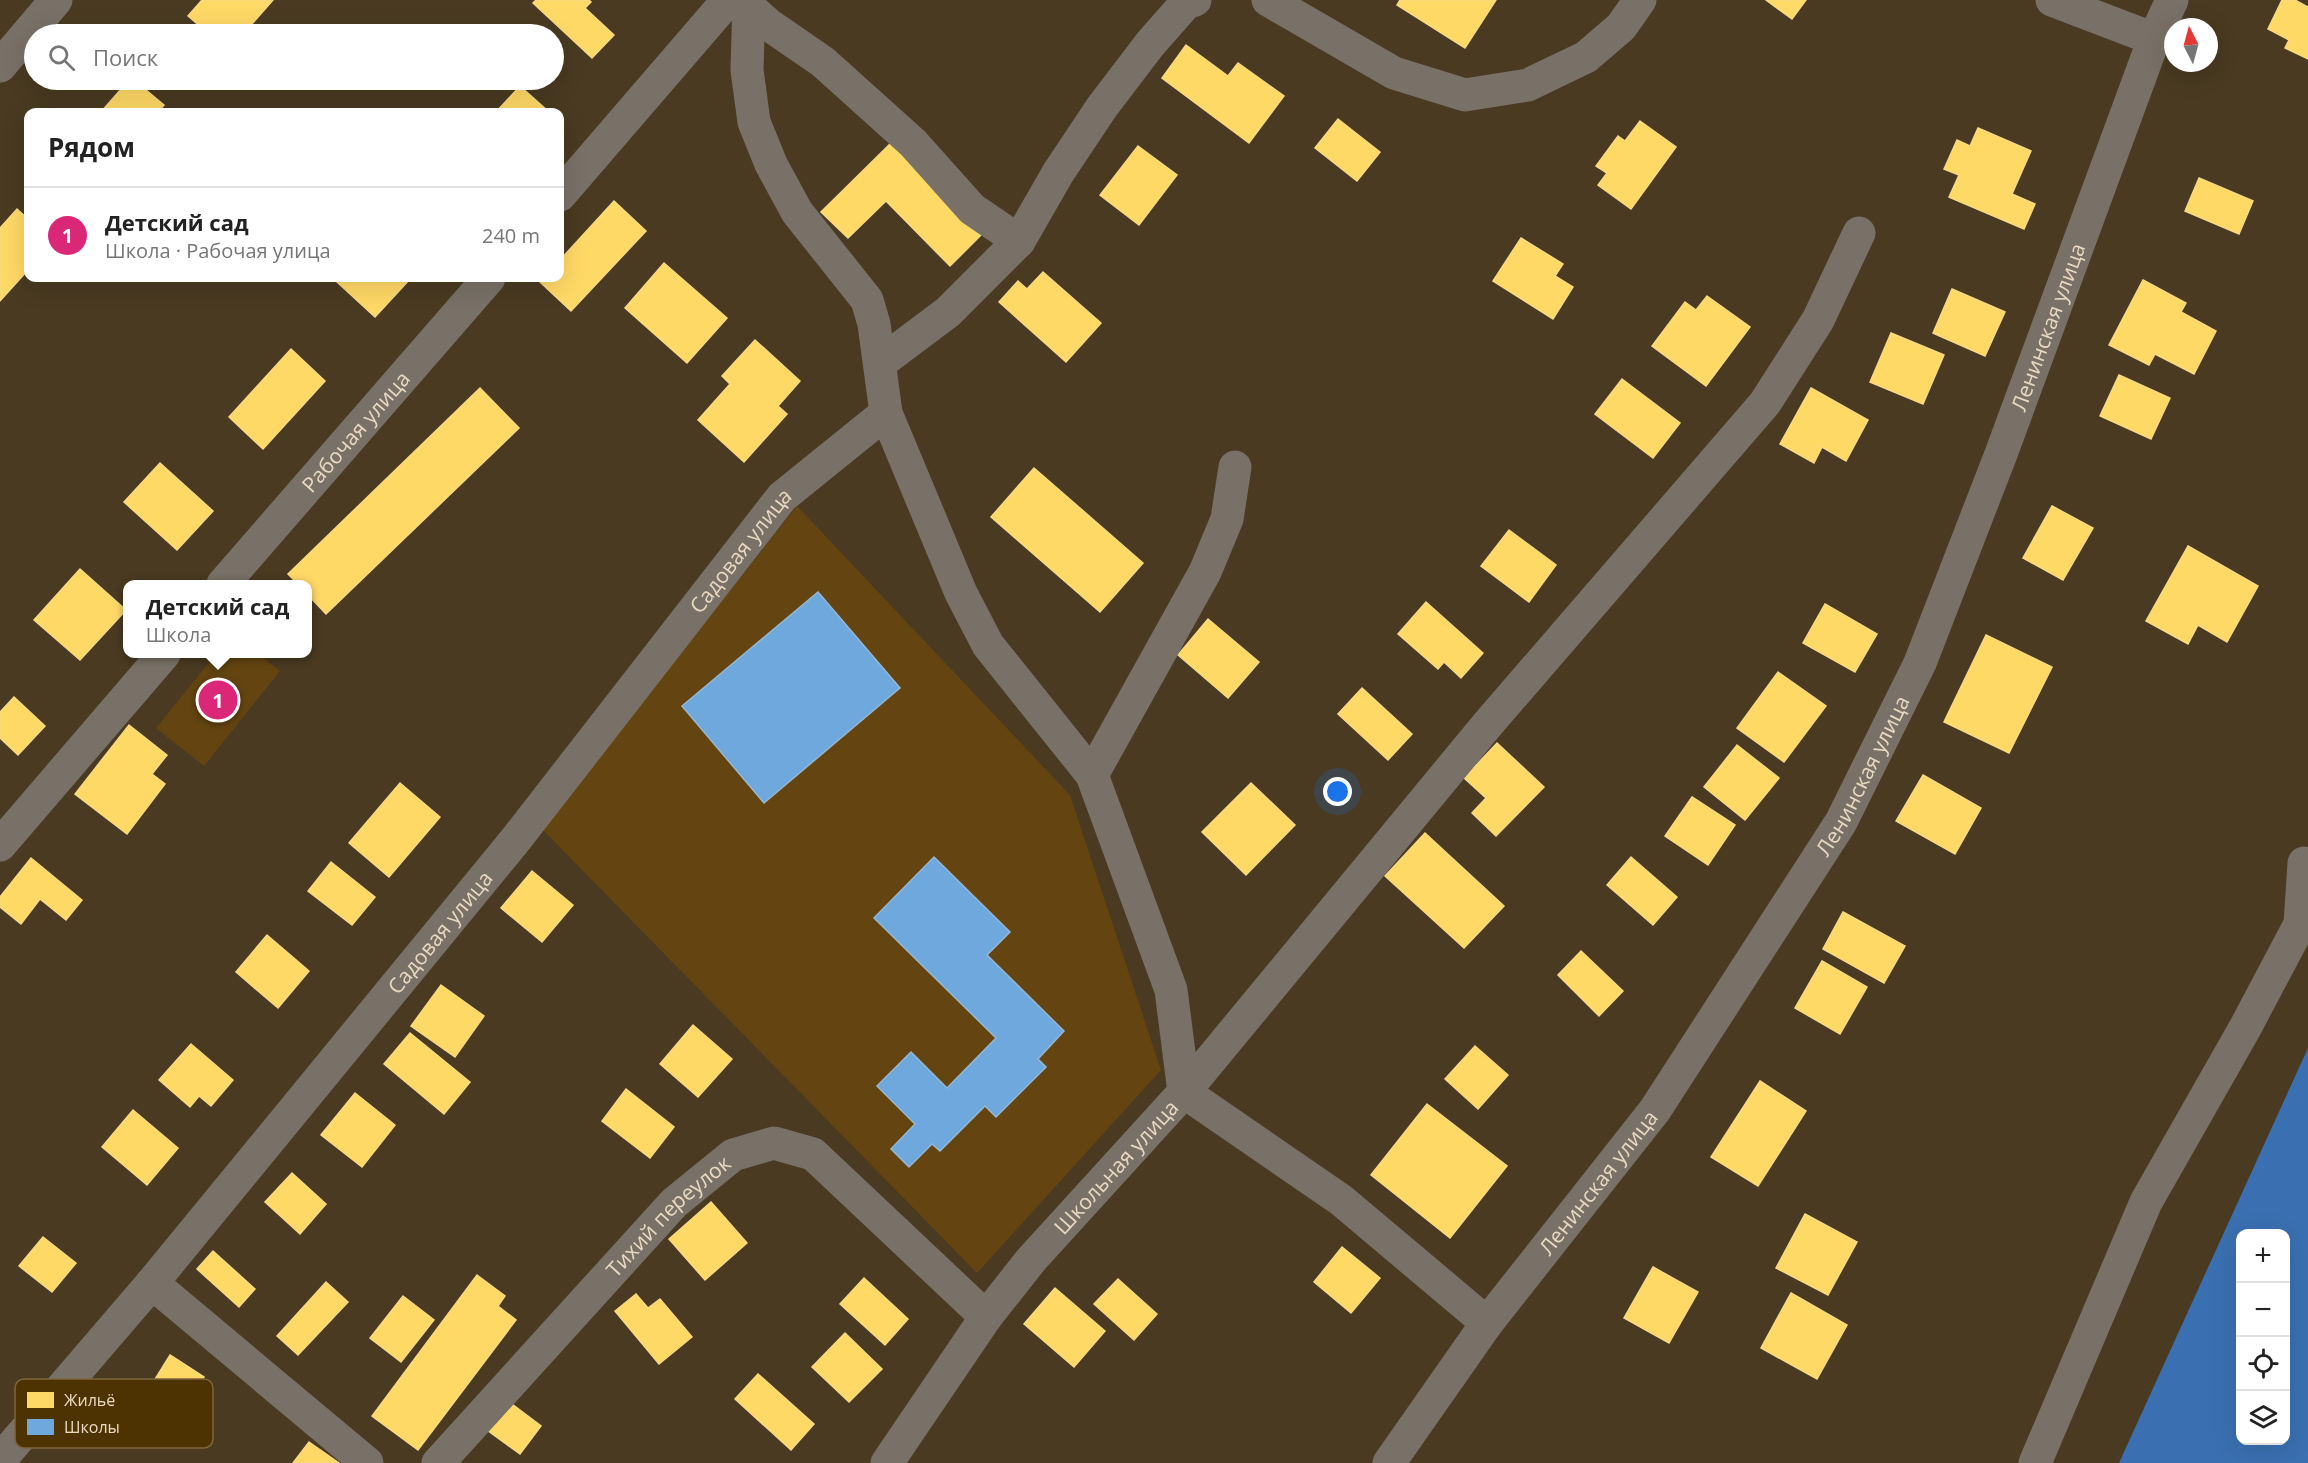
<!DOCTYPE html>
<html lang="ru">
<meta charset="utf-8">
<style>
:root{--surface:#fff;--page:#f6f6f6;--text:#222;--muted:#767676;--line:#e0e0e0;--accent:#db2777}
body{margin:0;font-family:"Open Sans",sans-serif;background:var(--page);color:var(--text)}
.controls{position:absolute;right:18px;bottom:18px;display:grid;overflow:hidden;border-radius:12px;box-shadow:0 6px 24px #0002}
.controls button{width:54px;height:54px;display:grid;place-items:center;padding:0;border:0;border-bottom:2px solid var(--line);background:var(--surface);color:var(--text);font:30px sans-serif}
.compass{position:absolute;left:2164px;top:18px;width:54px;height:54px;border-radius:50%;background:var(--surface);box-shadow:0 6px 24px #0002;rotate:354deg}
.you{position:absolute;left:1338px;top:792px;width:21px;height:21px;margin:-15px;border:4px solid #fff;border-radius:50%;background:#1a73e8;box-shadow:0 0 0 9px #1a73e833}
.badge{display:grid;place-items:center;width:39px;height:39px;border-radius:50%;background:var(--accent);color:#fff;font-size:20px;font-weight:700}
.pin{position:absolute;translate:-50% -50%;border:3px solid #fff;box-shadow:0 2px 6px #0006}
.popup{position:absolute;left:123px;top:580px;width:189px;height:78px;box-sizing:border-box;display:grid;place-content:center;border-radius:12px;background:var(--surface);filter:drop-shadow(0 2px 4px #0005);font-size:20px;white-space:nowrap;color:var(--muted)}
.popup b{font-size:22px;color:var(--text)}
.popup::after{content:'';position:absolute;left:50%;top:100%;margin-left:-12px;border:12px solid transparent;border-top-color:var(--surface)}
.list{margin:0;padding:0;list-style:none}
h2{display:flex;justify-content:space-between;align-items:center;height:78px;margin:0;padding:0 24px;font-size:26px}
h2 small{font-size:20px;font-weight:400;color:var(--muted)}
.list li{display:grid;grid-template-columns:39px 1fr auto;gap:18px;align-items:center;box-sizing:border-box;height:96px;padding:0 24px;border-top:2px solid var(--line)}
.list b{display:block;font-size:22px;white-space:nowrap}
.list p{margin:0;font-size:20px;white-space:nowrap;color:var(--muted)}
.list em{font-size:20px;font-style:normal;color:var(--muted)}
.icon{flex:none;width:33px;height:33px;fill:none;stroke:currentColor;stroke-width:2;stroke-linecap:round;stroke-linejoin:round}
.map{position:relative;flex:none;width:2308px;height:1463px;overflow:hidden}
.search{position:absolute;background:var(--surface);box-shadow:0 6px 24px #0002;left:24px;top:24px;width:540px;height:66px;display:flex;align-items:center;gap:15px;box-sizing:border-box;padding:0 21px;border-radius:33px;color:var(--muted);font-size:22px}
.panel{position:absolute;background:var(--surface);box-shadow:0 6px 24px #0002;left:24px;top:108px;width:540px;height:174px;border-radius:12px}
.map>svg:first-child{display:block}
</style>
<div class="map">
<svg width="2308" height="1463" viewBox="0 0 2308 1463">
<rect width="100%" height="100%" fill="#493a21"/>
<g fill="#644511">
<path d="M797,506L1070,795L1161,1070L977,1273L542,829Z"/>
<path d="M216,654H258L280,671L204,766L156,728Z"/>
</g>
<path fill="#3a70b1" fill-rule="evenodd" d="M2308,1048V1463H2119ZM2240,1234H2286V1440H2240Z"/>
<g fill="#ffd966" stroke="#f9d982" stroke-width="1.5">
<path d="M202,0H273L243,34H209L188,16Z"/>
<path d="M536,0H589L591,2L585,8L614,35L592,58L533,3Z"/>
<path d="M1400,0H1496L1465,48L1397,5Z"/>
<path d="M1766,0H1806L1792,19Z"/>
<path d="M2282,0H2295L2308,7V59L2285,48L2289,40L2268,29Z"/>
<path d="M1186,45L1228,76L1238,63L1284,96L1249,143L1162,78Z"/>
<path d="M129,80H134L164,105L158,112H101Z"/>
<path d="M520,86L549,112H496Z"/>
<path d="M1338,119L1380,152L1357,181L1315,148Z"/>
<path d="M1640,121L1676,147L1631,209L1598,185L1607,173L1596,166L1618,136L1625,141Z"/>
<path d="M1978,128L2031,151L2012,194L2035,204L2024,229L1949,197L1959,175L1944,169L1957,140L1970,146Z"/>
<path d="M893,141L984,232L950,266L886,201L848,238L821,212Z"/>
<path d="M1138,146L1177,175L1139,225L1100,195Z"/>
<path d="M2199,178L2253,201L2239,234L2185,211Z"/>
<path d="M614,201L646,231L571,311L539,281L543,278H560V260Z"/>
<path d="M17,209L28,219V270L0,301V228Z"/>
<path d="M1521,238L1563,264L1555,276L1573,287L1553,319L1493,281Z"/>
<path d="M664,263L727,318L687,363L625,308Z"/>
<path d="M1043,272L1101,323L1066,362L999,302L1018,281L1027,289Z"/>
<path d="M341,278H411L375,317L337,282Z"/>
<path d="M2143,280L2186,303L2181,312L2216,331L2194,374L2155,354L2149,365L2109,345Z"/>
<path d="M1952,289L2005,312L1985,356L1933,333Z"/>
<path d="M1707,296L1750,327L1706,386L1652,346L1685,302L1696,310Z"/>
<path d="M1891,333L1944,355L1923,404L1870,382Z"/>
<path d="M755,340L800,381L778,406L787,414L744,462L698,420L730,384L722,376Z"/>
<path d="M291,349L325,381L263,449L229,417Z"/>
<path d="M2119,375L2170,398L2151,439L2100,416Z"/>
<path d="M1622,379L1680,423L1653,458L1595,414Z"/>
<path d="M480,388L519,428L326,614L308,595V584H298L288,574Z"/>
<path d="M1811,388L1868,420L1846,461L1822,447L1814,463L1780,444Z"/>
<path d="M160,463L213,511L177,550L124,502Z"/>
<path d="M1034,468L1143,563L1100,612L991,517Z"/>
<path d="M2052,506L2093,528L2063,580L2023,558Z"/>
<path d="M1509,530L1556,565L1529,602L1481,566Z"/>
<path d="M2188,546L2258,586L2227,642L2198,625L2188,644L2146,621Z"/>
<path d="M80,569L126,610L80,660L34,620Z"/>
<path d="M1426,602L1483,653L1461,678L1444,662L1438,669L1398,634Z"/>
<path d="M1825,604L1877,634L1855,672L1803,643Z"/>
<path d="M1208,619L1259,662L1228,698L1178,655Z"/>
<path d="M1986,635L2052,667L2009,753L1944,722Z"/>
<path d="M1778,672L1826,706L1784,762L1737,728Z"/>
<path d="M1362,688L1412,734L1388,760L1338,714Z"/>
<path d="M14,697L45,726L18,755L0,738V712Z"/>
<path d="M129,725L167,755L152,774L165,784L127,834L75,794Z"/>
<path d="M1497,743L1544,787L1496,836L1472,813L1486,798L1464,778Z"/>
<path d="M1737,745L1779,778L1745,820L1704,787Z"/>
<path d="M1923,775L1981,808L1955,854L1896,821Z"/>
<path d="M400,783L440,817L389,877L349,843Z"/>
<path d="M1251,783L1295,825L1246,875L1202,832Z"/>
<path d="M1692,797L1735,825L1708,865L1665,836Z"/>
<path d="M1425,833L1504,906L1464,948L1385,876Z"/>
<path d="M1631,857L1677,897L1653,925L1607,885Z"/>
<path d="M31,858L82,900L66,920L40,899L21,924L0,907V897Z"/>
<path d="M331,862L375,897L352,925L308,891Z"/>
<path d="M532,871L573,905L542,942L501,908Z"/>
<path d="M1843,912L1905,946L1884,983L1823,949Z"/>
<path d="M267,935L309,971L278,1008L236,972Z"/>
<path d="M1581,951L1623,991L1599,1016L1558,975Z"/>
<path d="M1822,961L1867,987L1840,1034L1795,1008Z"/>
<path d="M441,985L484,1016L455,1057L411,1026Z"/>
<path d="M693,1025L732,1059L698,1097L660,1064Z"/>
<path d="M410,1033L470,1082L444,1114L384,1064Z"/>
<path d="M191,1044L233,1080L211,1106L199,1096L190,1107L159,1080Z"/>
<path d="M1475,1046L1508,1075L1478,1109L1445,1079Z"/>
<path d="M1760,1081L1806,1111L1758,1186L1711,1157Z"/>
<path d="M626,1089L674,1127L650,1158L602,1121Z"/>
<path d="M355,1093L395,1125L362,1167L321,1135Z"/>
<path d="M1427,1104L1507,1166L1450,1238L1371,1175Z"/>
<path d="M133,1110L178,1148L147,1185L102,1147Z"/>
<path d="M292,1173L326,1204L300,1234L265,1202Z"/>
<path d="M711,1202L747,1243L705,1280L669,1239Z"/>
<path d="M1805,1214L1857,1242L1828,1295L1776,1268Z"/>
<path d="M43,1237L76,1263L52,1292L19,1266Z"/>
<path d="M1342,1247L1380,1278L1351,1313L1314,1282Z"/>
<path d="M213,1251L255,1289L239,1307L197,1269Z"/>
<path d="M1653,1267L1698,1292L1669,1343L1624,1318Z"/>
<path d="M477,1275L505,1296L498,1306L516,1320L418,1450L372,1416Z"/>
<path d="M864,1278L908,1319L885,1345L840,1304Z"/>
<path d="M1118,1279L1157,1314L1134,1340L1094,1304Z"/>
<path d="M326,1282L348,1302L298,1355L277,1336Z"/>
<path d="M1055,1288L1105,1331L1074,1367L1024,1324Z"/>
<path d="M1791,1293L1847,1325L1817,1379L1761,1348Z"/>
<path d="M636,1294L648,1308L660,1299L692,1337L659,1364L615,1311Z"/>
<path d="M403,1296L434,1320L401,1362L370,1338Z"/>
<path d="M845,1333L882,1369L849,1402L812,1367Z"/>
<path d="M170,1355L204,1377L185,1406L152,1384Z"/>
<path d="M758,1374L814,1424L791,1450L735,1399Z"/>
<path d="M508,1401L541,1426L520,1454L487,1430Z"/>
<path d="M309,1442L339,1463H293Z"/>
</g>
<g fill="#6fa8dc" stroke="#94b7d4" stroke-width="1.5">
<path d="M818,592L900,688L764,803L682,706Z"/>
<path d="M934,857L1010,932L987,955L1064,1031L1038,1059L1046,1067L996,1117L985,1106L940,1151L932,1144L909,1167L891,1149L915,1124L877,1086L911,1052L947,1088L996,1038L874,918Z"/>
</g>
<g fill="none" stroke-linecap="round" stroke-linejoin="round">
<g stroke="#797167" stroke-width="33">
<path d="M749,0L747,70L754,122L771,164L797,212L867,300L874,324L886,413L961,593L988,645L1092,775L1171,990L1184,1092"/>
<path d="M1268,0L1394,73L1465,95L1528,85L1586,57L1621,27L1640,0"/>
<path d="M2052,0L2154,39"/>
<path d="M749,7L768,24L823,62L913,143L972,209L1019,241"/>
<path d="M0,66L56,0"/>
<path d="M560,195L728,0"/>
<path d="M880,363L948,312L1019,241L1058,173L1102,107L1150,44L1186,3L1195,0"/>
<path id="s1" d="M223,584L489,278"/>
<path d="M1092,775L1205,572L1227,519L1235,467"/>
<path d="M0,845L164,654"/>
<path d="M1184,1092L1487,725L1765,403L1818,320L1859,233"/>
<path d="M152,1283L367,1463"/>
<path id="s2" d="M0,1460L152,1283L517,838L782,497L886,413"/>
<path id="s3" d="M438,1463L674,1203L733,1155L774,1143L813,1154L986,1317"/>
<path id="s4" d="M887,1463L986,1317L1031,1260L1184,1092L1341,1200L1487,1323"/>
<path id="s5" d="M1389,1463L1487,1323L1655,1110L1841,822L1920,663L2001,454L2154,39L2172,0"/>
<path d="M2035,1463L2146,1202L2245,1028L2300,924L2304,863"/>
</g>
</g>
<g text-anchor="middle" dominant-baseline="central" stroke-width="6" stroke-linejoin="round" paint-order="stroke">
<g font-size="21" fill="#ead9c2" stroke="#4e3302">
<text stroke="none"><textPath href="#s5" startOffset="1322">Ленинская улица</textPath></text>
<text stroke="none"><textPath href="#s1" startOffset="202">Рабочая улица</textPath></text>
<text stroke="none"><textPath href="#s2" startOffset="1173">Садовая улица</textPath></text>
<text stroke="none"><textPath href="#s5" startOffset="836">Ленинская улица</textPath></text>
<text stroke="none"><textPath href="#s2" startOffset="687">Садовая улица</textPath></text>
<text stroke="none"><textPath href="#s4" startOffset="375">Школьная улица</textPath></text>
<text stroke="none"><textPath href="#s5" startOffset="350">Ленинская улица</textPath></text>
<text stroke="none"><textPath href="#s3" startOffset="338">Тихий переулок</textPath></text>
</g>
</g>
<rect x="15" y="1379" width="198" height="69" rx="9" fill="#4e3302" stroke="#7d653c" stroke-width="1.5"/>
<rect x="27" y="1392" width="27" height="16" fill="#ffd966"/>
<rect x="27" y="1419" width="27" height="16" fill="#6fa8dc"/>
<g font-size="16" fill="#ead9c2">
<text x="64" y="1406">Жильё</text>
<text x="64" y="1433">Школы</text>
</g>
</svg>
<div class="controls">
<button>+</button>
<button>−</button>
<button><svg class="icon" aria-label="locate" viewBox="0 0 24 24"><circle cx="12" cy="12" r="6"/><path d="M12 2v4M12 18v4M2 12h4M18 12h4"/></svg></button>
<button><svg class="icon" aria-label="layers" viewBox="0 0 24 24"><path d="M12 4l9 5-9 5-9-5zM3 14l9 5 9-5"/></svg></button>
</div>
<svg class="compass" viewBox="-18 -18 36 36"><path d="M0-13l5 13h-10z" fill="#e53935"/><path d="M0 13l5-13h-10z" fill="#767676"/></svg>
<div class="you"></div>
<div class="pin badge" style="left:218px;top:700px">1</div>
<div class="popup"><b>Детский сад</b>Школа</div>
<div class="search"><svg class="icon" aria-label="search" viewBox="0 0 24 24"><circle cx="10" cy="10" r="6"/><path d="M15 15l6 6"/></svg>Поиск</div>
<section class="panel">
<h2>Рядом<small></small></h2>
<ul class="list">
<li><span class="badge">1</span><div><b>Детский сад</b><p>Школа · Рабочая улица</p></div><em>240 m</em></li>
</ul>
</section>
</div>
